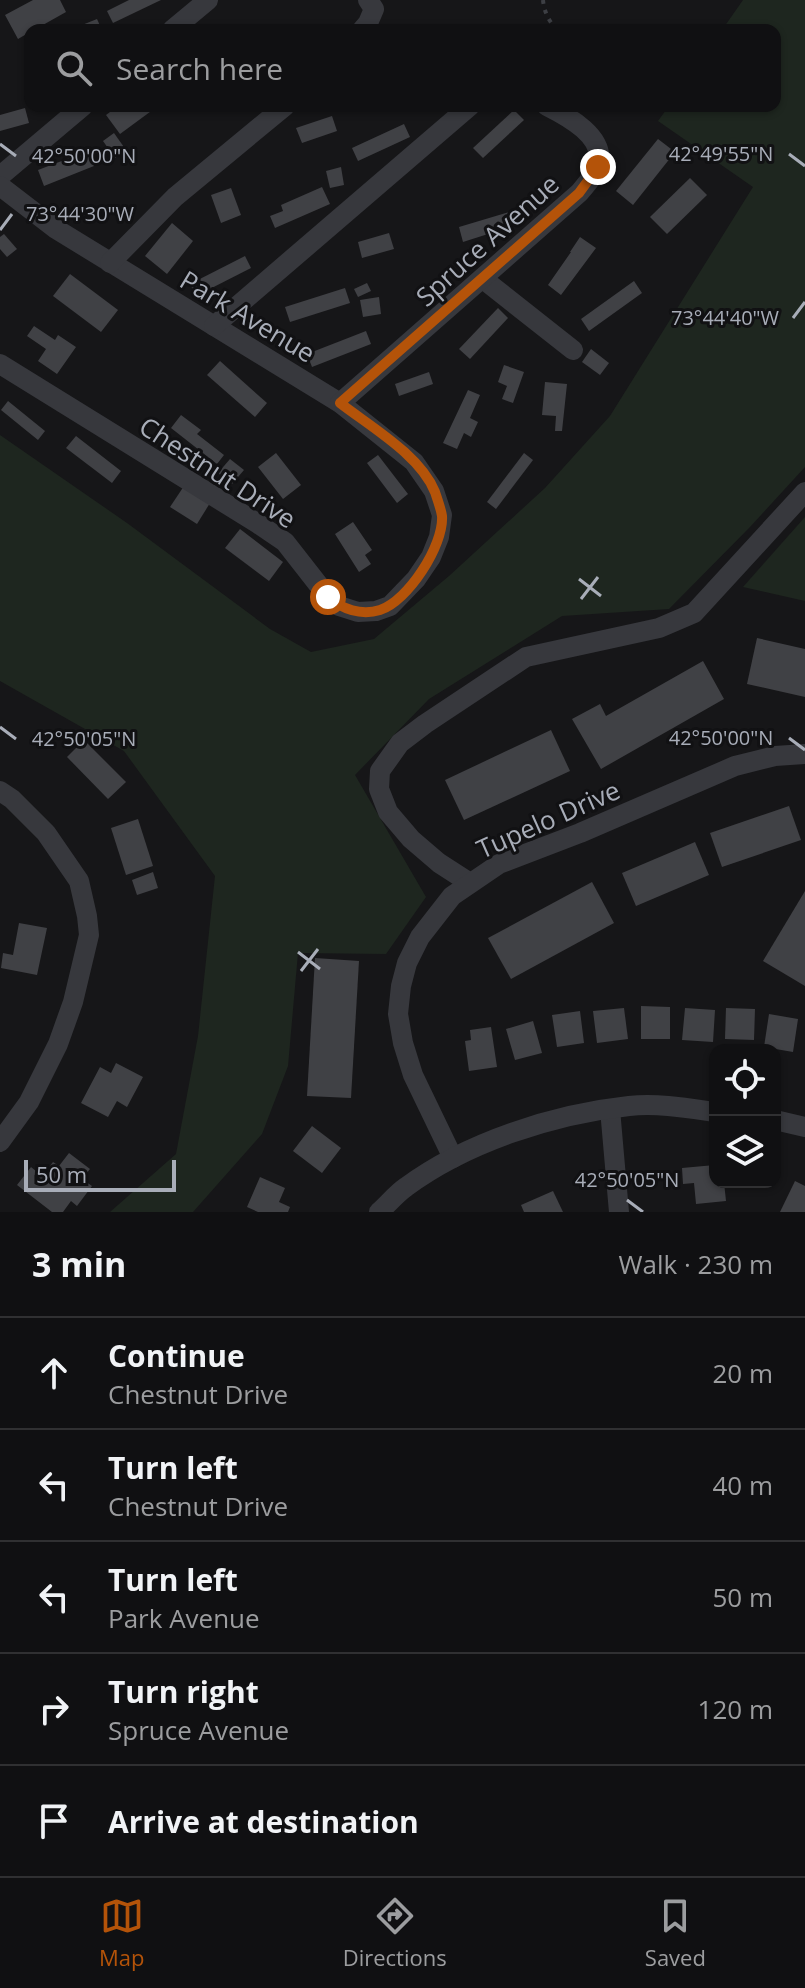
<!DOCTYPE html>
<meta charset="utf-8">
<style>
:root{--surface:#101012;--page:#19191b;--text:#f1f3f6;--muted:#9c9d9f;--line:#303032;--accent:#b45309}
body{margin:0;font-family:"Open Sans",sans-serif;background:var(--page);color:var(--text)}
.controls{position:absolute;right:24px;bottom:24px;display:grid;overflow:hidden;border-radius:16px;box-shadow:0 2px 6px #0004}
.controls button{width:72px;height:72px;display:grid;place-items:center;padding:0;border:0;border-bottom:2px solid var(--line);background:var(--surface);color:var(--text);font:40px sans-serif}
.scale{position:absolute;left:24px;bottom:20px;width:152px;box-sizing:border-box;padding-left:8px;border:4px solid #a8adb8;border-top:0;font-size:22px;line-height:28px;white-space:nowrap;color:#a8adb8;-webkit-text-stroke:6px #111113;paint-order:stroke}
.stop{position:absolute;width:24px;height:24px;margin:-18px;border:6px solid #b45309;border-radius:50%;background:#fff}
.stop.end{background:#b45309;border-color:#fff;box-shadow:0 2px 8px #0008}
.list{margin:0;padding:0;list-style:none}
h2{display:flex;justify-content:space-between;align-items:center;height:104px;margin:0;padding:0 32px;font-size:34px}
h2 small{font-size:26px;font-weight:400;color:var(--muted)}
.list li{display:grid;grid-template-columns:52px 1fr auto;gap:24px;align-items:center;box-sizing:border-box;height:112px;padding:0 32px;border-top:2px solid var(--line)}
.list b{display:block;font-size:30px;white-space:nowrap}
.list p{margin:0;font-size:26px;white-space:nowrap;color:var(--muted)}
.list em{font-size:26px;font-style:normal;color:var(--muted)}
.icon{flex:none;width:44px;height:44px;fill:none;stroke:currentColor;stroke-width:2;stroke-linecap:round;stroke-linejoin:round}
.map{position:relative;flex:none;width:805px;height:1212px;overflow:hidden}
.search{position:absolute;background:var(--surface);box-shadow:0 2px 6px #0004;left:24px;right:24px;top:24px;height:88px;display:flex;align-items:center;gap:20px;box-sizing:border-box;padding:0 28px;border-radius:16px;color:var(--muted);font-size:30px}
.sheet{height:664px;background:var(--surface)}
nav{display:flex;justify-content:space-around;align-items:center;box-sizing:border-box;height:112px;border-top:2px solid var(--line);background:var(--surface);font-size:22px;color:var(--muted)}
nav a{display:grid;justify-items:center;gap:4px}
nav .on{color:var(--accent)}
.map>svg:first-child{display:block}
</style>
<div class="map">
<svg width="805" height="1212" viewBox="0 0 805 1212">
<rect width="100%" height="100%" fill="#161618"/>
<g fill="#1e261f">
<path d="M743,0H805V467L750,527L669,609L562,616L429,699L355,775L426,897L386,954L298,953L288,1066L262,1134L193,1212H110L176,1154L198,1036L215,876L124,751L0,681V435L127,523L270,629L311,652L374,639L449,576L545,488L610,416L753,187L658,121L669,106H775V30H722Z"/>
<path d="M805,517V601L743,587Z"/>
</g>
<g fill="#404145">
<path d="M33,0H60L66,12L34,30H30V32L18,39L5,15Z"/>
<path d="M129,0H161L113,23L107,11Z"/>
<path d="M97,19L102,30H84L82,25Z"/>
<path d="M118,106H158L120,134L106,115Z"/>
<path d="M25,108L29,123L0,131V115Z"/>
<path d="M514,110L524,120L483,158L473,148Z"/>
<path d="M332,116L337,131L302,143L296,128Z"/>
<path d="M404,124L410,137L358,161L352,148Z"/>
<path d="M114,133L126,150L115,158L103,141Z"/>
<path d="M658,139L675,152L633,205L616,191Z"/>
<path d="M88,151L94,166L44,186L38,170Z"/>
<path d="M341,167L344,185L330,188L326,171Z"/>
<path d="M690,178L707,195L667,234L650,217Z"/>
<path d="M322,187L330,204L275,228L270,216L283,211L281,205Z"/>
<path d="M231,188L241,215L221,223L211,195Z"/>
<path d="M519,209L523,223L463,242L459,227Z"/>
<path d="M172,223L193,241L167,274L145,256Z"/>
<path d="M389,233L394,249L362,258L358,242Z"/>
<path d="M4,234L17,249L7,257L0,249V237Z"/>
<path d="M580,237L596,248L561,295L548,285L571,252H570Z"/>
<path d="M245,256L251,268L196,296L190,284Z"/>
<path d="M70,274L118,310L101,332L53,296Z"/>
<path d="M634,281L642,293L589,331L581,319Z"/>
<path d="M367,283L371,291L358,297L354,289Z"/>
<path d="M345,288L350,303L290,322L285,307Z"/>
<path d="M379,297L381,314L363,317L360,300Z"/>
<path d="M498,308L508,318L470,359L459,349Z"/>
<path d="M34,326L55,340L58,335L76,347L57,374L38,361L46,349L27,336Z"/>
<path d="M366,331L371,344L312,367L307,354Z"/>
<path d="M591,349L609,363L600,375L582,362Z"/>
<path d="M220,361L267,403L255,417L207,375Z"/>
<path d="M504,365L524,372L513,403L502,399L507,386L498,382Z"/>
<path d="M429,372L433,384L399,396L395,384Z"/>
<path d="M545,382L567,384L562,431H555L556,416L542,415Z"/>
<path d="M468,390L480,395L470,418L478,422L471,437L464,433L457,449L443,443Z"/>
<path d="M8,401L45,431L38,440L1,410Z"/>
<path d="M181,415L201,430L197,434L224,455L217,464L171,428Z"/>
<path d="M76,436L121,471L112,483L66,448Z"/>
<path d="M276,453L301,485L283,499L258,467Z"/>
<path d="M524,453L533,460L496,509L487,502Z"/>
<path d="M378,455L408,494L397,503L367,463Z"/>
<path d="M230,459L244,470L232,484L218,473Z"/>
<path d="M184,486L210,503L197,524L170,507Z"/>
<path d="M353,522L372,550L365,555L371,564L359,572L335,534Z"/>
<path d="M240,529L283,562L269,581L225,548Z"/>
<path d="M757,638L805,649V697L747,684Z"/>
<path d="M703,661L724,699L601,769L572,719L600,704L606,716Z"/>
<path d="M551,730L570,771L464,820L445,780Z"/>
<path d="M84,740L126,782L108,799L67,757Z"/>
<path d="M789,806L801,840L722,867L710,833Z"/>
<path d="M138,819L153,866L126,875L111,828Z"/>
<path d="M695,842L709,875L636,906L622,873Z"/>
<path d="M153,872L158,888L137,895L132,880Z"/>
<path d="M592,882L614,923L511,979L488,938Z"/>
<path d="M805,891V986L763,961Z"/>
<path d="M19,923L47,928L37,975L1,968L3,953L13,955Z"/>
<path d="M315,958L359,961L351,1098L307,1096Z"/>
<path d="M641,1006L670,1007V1039H641Z"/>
<path d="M624,1008L628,1039L597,1043L593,1011Z"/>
<path d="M685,1008L715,1010L713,1042L682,1040Z"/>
<path d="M726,1008L755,1009L754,1040L725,1039Z"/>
<path d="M580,1011L584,1043L557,1047L552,1015Z"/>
<path d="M769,1014L798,1019L793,1052L764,1047Z"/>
<path d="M533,1021L542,1053L515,1060L506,1029Z"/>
<path d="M491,1027L497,1067L469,1071L465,1041L471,1040L470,1030Z"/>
<path d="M116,1063L143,1077L127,1107L117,1101L108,1117L81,1103L100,1067L111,1073Z"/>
<path d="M312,1126L341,1148L322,1173L293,1151Z"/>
<path d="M69,1153L90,1169L82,1179L92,1186L77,1206L71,1201L63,1212H52L17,1185L31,1167L42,1176L53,1162L59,1166Z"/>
<path d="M715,1165V1182H724L726,1201L696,1204L694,1183L683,1184L682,1168Z"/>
<path d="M260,1177L285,1188L279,1202L290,1207L288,1212H258L247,1207Z"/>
<path d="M795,1181L805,1186V1212H780Z"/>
<path d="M553,1191L563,1212H524L521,1205Z"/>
</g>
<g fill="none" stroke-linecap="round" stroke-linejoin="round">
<path stroke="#3d3f44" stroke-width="4" stroke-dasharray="4 6" stroke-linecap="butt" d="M543,0C544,11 549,23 558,30"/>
<g stroke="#37383d" stroke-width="20">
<path d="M172,30L208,0"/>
<path d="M362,30L368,23L374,9L368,0"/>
<path d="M0,176L83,106"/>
<path d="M0,186L56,229L340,403L414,462L434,491L442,515L439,537L431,557L416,579L390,606L376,611L358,612L339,606L328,597L285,542L257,523L0,364"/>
<path d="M110,263L175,197L285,106"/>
<path d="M483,279L573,350"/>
<path d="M214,326L470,106"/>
<path d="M340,403L579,193C585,186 595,175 598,166C607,137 567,116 547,106"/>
<path d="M0,791L12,799L46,833L79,881L87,916L89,935L73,1002L58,1044L29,1102L0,1142"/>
<path d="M470,883L439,863L411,839L388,812L379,789L380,771L400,743L425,724L526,657L659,628L694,613L805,492"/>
<path d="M610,1109L619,1212"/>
<path d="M775,1120L805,1127"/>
<path d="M453,1158L413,1075L403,1043L398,1014L401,986L407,963L420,937L452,896L499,864L580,833L735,766L775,756L805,754"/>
<path d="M379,1212C388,1204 396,1194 406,1187C467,1142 554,1114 629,1106C658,1103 687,1108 715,1112"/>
</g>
</g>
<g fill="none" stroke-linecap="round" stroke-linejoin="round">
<path stroke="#b45309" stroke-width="10" d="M328,597C342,609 361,616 380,610C408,601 444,545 442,516C441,509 437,498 435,492C420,455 371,427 340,403L579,193L598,167"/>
</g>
<path fill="none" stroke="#a8adb8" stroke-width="3" d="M0,144L16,156M789,154L805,166M0,230L12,214M793,318L805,302M579,579L601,596M581,599L598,577M0,727L16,739M789,738L805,750M298,952L320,969M301,971L318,949M627,1200L643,1212"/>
<g text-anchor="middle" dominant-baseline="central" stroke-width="6" stroke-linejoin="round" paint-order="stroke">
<g font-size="26" fill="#a8adb8" stroke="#111113">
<text transform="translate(487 240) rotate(-42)">Spruce Avenue</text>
<text transform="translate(248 316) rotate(31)">Park Avenue</text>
<text transform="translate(218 472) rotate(33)">Chestnut Drive</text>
<text transform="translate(548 819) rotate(-24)">Tupelo Drive</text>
</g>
</g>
<g font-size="20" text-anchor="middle" fill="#a8adb8" stroke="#111113" stroke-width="6" stroke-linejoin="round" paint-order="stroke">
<text x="721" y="161">42°49'55"N</text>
<text x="84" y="163">42°50'00"N</text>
<text x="80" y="221">73°44'30"W</text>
<text x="725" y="325">73°44'40"W</text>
<text x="721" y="745">42°50'00"N</text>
<text x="84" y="746">42°50'05"N</text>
<text x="627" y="1187">42°50'05"N</text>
</g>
</svg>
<div class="controls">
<button><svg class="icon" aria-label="locate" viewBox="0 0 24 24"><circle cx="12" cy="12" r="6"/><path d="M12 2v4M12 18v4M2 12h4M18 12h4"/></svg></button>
<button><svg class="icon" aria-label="layers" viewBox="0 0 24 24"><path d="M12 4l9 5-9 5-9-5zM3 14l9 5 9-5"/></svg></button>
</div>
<div class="scale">50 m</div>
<div class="stop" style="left:328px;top:597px"></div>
<div class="stop end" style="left:598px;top:167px"></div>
<div class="search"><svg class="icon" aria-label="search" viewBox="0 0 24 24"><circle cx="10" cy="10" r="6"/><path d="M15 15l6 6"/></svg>Search here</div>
</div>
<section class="sheet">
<h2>3 min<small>Walk · 230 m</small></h2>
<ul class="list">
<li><svg class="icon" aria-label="ahead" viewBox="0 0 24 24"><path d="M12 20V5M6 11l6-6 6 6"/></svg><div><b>Continue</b><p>Chestnut Drive</p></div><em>20 m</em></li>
<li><svg class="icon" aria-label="left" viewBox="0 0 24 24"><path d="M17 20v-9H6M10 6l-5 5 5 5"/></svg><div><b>Turn left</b><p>Chestnut Drive</p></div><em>40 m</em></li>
<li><svg class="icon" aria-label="left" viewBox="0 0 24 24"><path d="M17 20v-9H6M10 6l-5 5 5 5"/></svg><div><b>Turn left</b><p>Park Avenue</p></div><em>50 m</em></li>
<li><svg class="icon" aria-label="right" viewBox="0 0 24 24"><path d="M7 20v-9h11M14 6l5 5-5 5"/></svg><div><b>Turn right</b><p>Spruce Avenue</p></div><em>120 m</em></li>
<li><svg class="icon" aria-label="arrive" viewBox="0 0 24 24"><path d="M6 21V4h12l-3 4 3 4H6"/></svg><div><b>Arrive at destination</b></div></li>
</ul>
</section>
<nav>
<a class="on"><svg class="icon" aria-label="map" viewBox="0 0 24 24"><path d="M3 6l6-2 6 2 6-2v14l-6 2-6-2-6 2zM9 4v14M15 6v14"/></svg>Map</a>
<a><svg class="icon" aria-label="directions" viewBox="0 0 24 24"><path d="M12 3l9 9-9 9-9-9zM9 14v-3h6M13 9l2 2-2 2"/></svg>Directions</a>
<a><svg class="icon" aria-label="saved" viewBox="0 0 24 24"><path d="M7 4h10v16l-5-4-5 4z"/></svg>Saved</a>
</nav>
